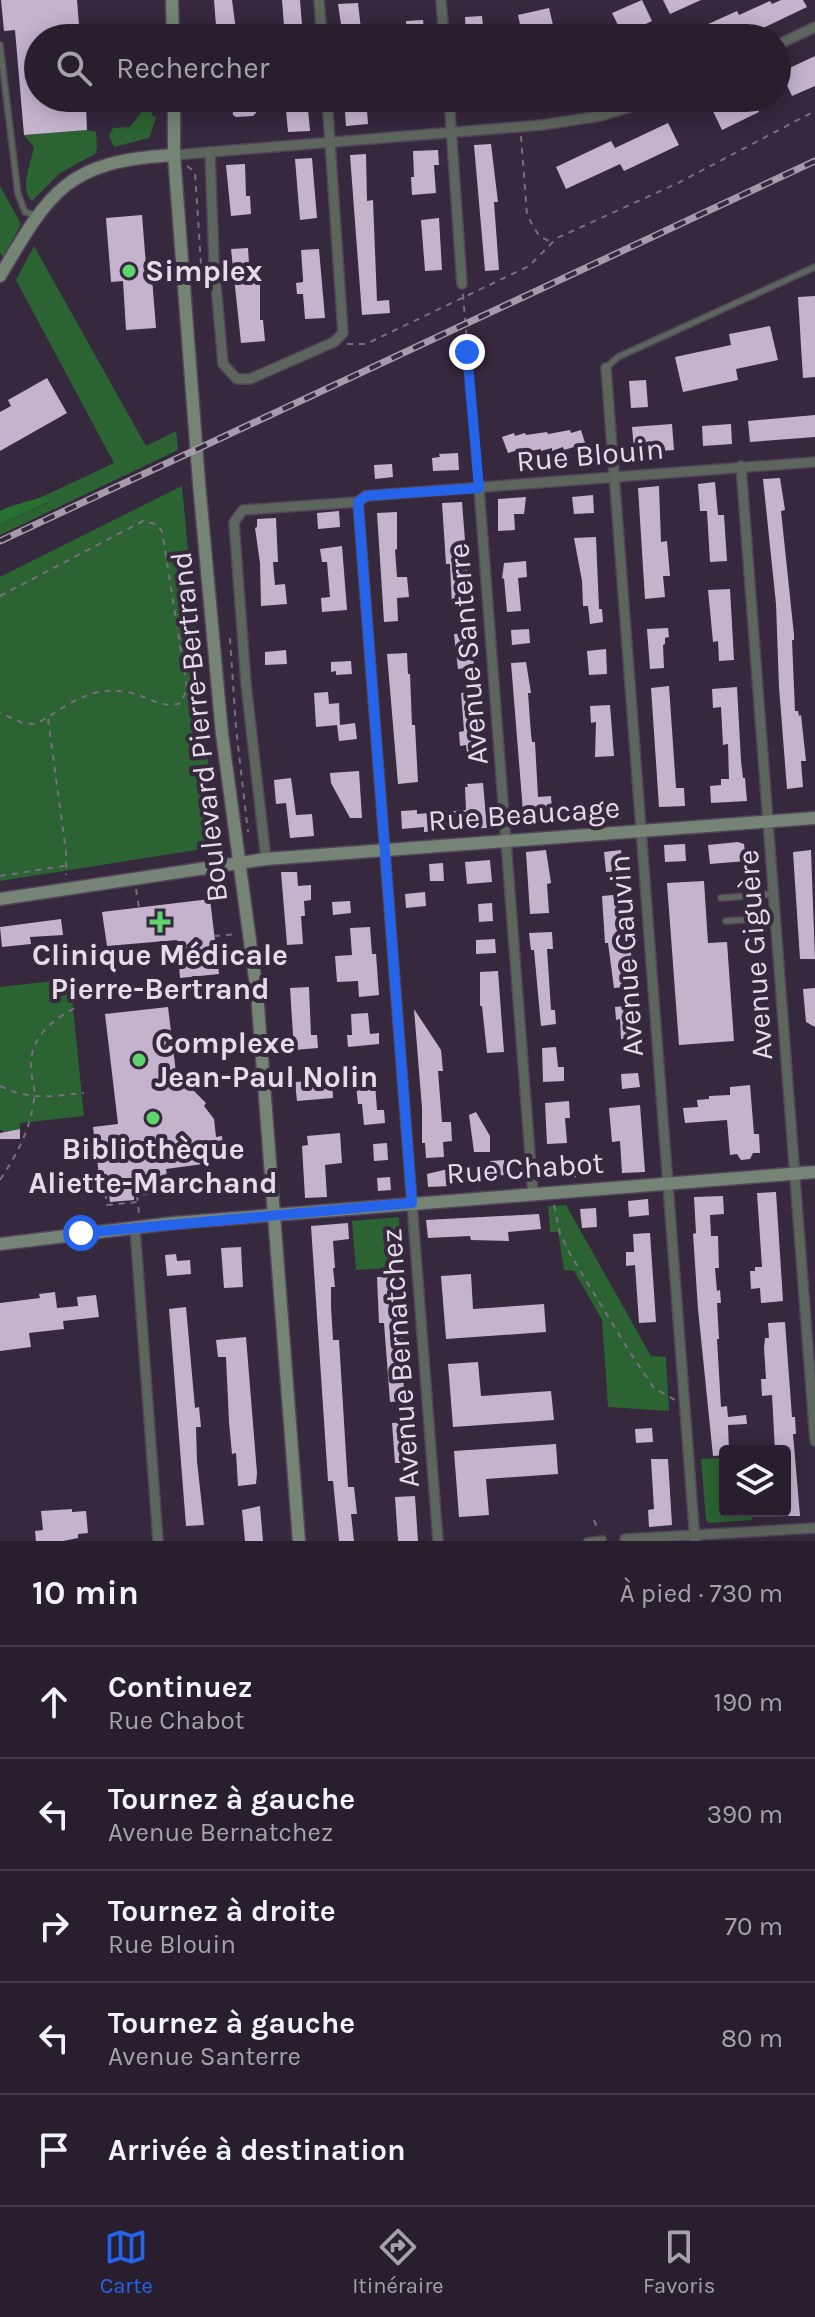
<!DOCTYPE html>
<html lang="fr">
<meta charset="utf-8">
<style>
:root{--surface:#281e2e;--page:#342b3a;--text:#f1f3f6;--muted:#a5a2aa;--line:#443c4a;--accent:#2563eb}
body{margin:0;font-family:Karla,sans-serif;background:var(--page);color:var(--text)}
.controls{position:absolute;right:24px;bottom:24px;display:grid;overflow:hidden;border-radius:8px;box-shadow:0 4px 20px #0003}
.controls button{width:72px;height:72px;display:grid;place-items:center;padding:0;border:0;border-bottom:2px solid var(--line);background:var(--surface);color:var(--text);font:40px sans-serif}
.stop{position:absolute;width:24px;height:24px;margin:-18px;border:6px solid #2563eb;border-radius:50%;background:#fff}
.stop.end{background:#2563eb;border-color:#fff;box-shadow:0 2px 8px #0008}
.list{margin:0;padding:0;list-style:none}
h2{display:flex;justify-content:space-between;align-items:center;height:104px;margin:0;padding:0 32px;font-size:34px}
h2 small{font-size:26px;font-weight:400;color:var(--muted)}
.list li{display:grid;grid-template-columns:52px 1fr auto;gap:24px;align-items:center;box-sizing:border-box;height:112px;padding:0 32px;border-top:2px solid var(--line)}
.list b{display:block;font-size:30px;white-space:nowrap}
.list p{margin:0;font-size:26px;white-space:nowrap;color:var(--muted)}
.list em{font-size:26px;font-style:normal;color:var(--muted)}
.icon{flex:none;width:44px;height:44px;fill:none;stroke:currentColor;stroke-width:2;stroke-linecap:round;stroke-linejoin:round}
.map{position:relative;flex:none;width:815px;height:1541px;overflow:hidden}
.search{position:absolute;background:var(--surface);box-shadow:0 4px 20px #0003;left:24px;right:24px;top:24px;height:88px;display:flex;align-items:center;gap:20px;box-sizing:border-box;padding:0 28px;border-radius:44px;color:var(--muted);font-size:30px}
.sheet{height:664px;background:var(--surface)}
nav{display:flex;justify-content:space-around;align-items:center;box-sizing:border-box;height:112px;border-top:2px solid var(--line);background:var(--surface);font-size:22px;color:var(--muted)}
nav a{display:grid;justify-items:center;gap:4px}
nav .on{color:var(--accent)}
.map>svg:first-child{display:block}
</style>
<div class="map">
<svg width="815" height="1541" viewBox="0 0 815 1541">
<rect width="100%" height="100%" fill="#36283d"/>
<g fill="#2b6332">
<path d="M147,98L156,100V110H152V116L156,117L149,138L114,147L109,136L113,128L130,127L147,105Z"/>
<path d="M87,130L96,132L97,149L95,154L60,173L32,201C19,188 31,163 34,147L24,135Z"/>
<path d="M0,186L21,224L3,258L0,252Z"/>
<path d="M34,246L146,446L176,431L178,450L0,535V524L48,503L46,495L114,463L16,280Z"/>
<path d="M182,486L215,836L203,849L0,881V577Z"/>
<path d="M70,979L84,1116L20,1123V1129L4,1132L0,1129V987Z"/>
<path d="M566,1205L651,1356L666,1357L669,1411L608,1407L602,1320L574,1271L564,1270L558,1232H550L548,1206Z"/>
<path d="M399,1217L402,1267L356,1270L352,1221Z"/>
<path d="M725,1458V1511H752V1520L709,1523L706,1520L701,1459Z"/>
</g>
<path fill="#267031" d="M46,495L49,502L0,524V511C16,503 31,502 46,495Z"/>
<g fill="#c5b3ce">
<path d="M1,0H77L80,38H38V98H104V105L86,107L87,130L24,135L15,30L4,31Z"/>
<path d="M214,0H232L237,38H217Z"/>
<path d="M282,0H300L303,38H285Z"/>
<path d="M642,0L652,21L623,35L612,13Z"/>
<path d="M663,0H701L670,14Z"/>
<path d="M781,0H803L807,7L742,38H699L695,30L737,11L739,15L770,1L772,4Z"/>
<path d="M358,3L362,38H343L338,4Z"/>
<path d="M549,8L556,38H523L518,15Z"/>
<path d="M482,16L484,38H466L465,17Z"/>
<path d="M423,20L425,38H407L406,21Z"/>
<path d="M815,56V86L792,96L781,72Z"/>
<path d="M232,98H255L256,113L253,116L236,117L233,115Z"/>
<path d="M344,98H366L368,124L346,126Z"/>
<path d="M412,98H430V108L413,110Z"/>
<path d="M725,98H752L759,112L722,130L710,105Z"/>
<path d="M307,99L310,131L288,132L285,100Z"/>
<path d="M668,123L679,145L624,171L620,164L566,189L556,167L611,141L615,148Z"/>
<path d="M491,144L498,202H494L499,270L485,271L474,145Z"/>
<path d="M438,150L439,165H434L436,193L412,195L411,177H414L413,151Z"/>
<path d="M366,154L367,201L373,200L377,301L389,300L390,313L362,315L350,155Z"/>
<path d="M312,158L317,218L300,220L295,159Z"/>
<path d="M245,164L246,196H250L251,214L231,216L226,165Z"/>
<path d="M142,215L147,278H152L156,328L126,330L123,281L111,282L106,218Z"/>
<path d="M439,218L442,270L425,271L421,220Z"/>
<path d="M248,248L250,278L260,277V320H263L265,341L241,343L231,249Z"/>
<path d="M319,249L325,318L305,319L303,294H297L296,283L303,282V279L301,250Z"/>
<path d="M815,296V377L803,378L798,297Z"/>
<path d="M770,326L778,360L736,369L738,380L683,392L675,357L731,345L729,334Z"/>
<path d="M47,378L67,413L0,451V412L11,406L8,400Z"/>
<path d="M646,380L648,407L631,408L629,381Z"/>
<path d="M815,415V437L750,442L748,421Z"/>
<path d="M672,424L674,450L646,452V449L634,450L632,427Z"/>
<path d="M731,424L732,444L703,446L702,426Z"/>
<path d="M570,430L571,433L581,430L586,446L575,450L574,447L564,450L563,447L552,451V448L541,451V449L519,453L518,450L508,453L502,437L514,433L515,436L525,433L526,435L547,432L548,434Z"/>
<path d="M458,453L459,470L433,471L432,458L440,457L439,454Z"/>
<path d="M392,464L393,477L375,479L374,465Z"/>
<path d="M780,478L785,510L781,511L794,635V640H792L795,711H798L799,716L801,715L806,761H801L803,787L787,789L779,687L776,604L763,479Z"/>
<path d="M715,482L718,515H724L727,561L710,562L707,511H700L698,484Z"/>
<path d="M659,486L661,542L667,541L670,576H663L665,597L645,599L638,488Z"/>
<path d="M593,495L594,513L574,514L572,497Z"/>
<path d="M526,497L524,514H514L515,530L498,531V499Z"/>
<path d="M462,502L470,604L452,606L450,564H446L442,503Z"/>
<path d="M339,511L340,527L318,529L317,513Z"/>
<path d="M397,512V549L395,550L397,577H407L409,597L397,598L398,621L384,622L377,513Z"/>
<path d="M276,518L278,562H273L275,585L285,584L287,604L261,606L260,563L255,528L257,527V519Z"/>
<path d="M596,537L599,609H602L603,622L590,624L588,606H583L582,581L574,538Z"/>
<path d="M342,546L347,610L322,612L321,598L330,597L327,562H322L320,549Z"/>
<path d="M526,561L527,577L518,578L521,611L507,612L504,578L502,579L504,563Z"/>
<path d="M730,589L734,660L719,661L718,641L713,642L708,590Z"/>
<path d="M668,628L669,637L665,638V644L663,645L664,668L650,669L647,629Z"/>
<path d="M529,629L530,643L512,645L511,630Z"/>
<path d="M471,633L474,667L458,669L454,634Z"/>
<path d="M606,649L607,674L589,675L587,651Z"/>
<path d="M286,650L287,664L265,665V652Z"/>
<path d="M407,653L408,674H410L412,725H415L418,782L398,784L387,654Z"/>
<path d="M351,661L352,674L336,675V671L331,672V662Z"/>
<path d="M526,662L531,693H528L531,734L532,742H535L538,797L551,796L553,822L524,824L511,663Z"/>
<path d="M669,686L676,788H684L685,806L659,807L651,688Z"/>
<path d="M737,687L741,761L743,778H745L747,801L711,803L710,786L721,785V779H729L728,744L723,745L721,707L713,708L712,689Z"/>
<path d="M475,691L480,760L468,761L466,745L460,746L459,732L464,731L461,693Z"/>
<path d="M328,692L329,704L339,703L340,725L355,723L357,739L339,741L337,725L316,727L314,693Z"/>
<path d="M610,705L614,756L595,757L596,722L591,723L590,706Z"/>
<path d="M359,771L362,818H350L331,783L330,773Z"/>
<path d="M291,778L296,815L312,814L314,836L290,838L286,803L276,804L274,780Z"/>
<path d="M483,783L487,828L468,829L467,825L440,827L441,831L424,832V827L402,829L401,811L417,810V814L466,810L465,787H468L467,784Z"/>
<path d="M620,803L621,819L602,820L601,804Z"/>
<path d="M738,842L744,844L746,861L710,864L708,845Z"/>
<path d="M685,844L686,861L665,862L664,845Z"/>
<path d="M546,850L551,883L547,884L549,913L530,914L526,852Z"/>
<path d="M621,850L623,871L606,872L604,852Z"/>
<path d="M811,850L815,959H800L793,852Z"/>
<path d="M490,860L492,882L467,884L465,862Z"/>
<path d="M443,863L444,881H430L429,864Z"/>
<path d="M281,872H297L298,886L311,885V900L304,901L305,916H301L303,944L287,945Z"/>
<path d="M704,881L708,943L727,942L734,1041L679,1045L667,883Z"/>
<path d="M425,892L426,906L406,908L405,894Z"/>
<path d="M624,894L635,986L614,988L608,943H605L602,896Z"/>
<path d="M210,899L219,974L180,978L177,940L107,946L102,912Z"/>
<path d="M350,901L351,913L333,915L332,902Z"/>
<path d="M492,903L493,921L479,922L478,904Z"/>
<path d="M61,919L63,935L30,937L31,944L2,947L0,927Z"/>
<path d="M370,927L372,954H376L379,995L359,997L358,981L337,982L335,956L352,955L350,928Z"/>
<path d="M552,932L553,949H547L549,979L551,1010H555L556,1024L541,1026L534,950H531L529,933Z"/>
<path d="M495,939L496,953L476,954V940Z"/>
<path d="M498,971L504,1052L487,1053L482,1006H480V972Z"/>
<path d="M309,987L311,1035H317L318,1048L294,1050L290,988Z"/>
<path d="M815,988V1027L806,1022L803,989Z"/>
<path d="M634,1005L635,1038L621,1039L620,1019L616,1020L615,1007Z"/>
<path d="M168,1007L177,1081L194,1088L193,1090L206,1103L204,1106L214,1119L216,1137L222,1136L224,1158L210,1160L211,1163L166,1169L169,1193L134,1196V1200L110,1202L107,1174L99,1175L93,1127L118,1124L105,1014Z"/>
<path d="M414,1009L441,1050L443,1071H438L442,1122H451L452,1141L443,1142L444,1157L426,1158L425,1143H422V1108Z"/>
<path d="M368,1013L370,1034L379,1033V1044L348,1047L347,1035H352L351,1014Z"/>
<path d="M556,1047L558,1067H564V1081L543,1082L542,1048Z"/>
<path d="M638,1073L640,1087L622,1089L621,1074Z"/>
<path d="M332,1079L333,1098L297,1101L295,1082Z"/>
<path d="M375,1083L377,1110H384L385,1123L364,1125L362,1104H358L356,1085Z"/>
<path d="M750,1085L754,1134H759L760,1153H753L750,1159L741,1160L737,1154L730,1155L727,1120L685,1123L683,1108L698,1107L697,1100L709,1099V1096L730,1095V1087Z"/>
<path d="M569,1101L570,1118H565L567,1143L547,1144L545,1103Z"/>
<path d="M640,1105L645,1172L622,1173L620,1141L612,1142L609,1108Z"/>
<path d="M476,1112L490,1136V1152H474L469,1115Z"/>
<path d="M20,1129V1139H0V1133Z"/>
<path d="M340,1133L342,1163L325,1165L327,1197L305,1198L302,1146L308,1145L307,1136Z"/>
<path d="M387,1143L388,1160L374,1161L373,1144Z"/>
<path d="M504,1160L505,1175L491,1176L490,1161Z"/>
<path d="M575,1163L576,1177L555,1179L554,1164Z"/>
<path d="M448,1169L449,1186L428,1187L427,1174Z"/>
<path d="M390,1177L391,1190L378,1191L377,1178Z"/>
<path d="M776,1192L783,1301L761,1303L760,1288L751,1289L750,1271H755V1267H762L757,1193Z"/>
<path d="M723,1196L724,1214L710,1215L711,1236H718L719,1268H715L717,1291L720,1290L721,1303H717L719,1339H717L721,1407L727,1406L728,1417L746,1415L747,1424L728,1425L729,1451H725V1455L713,1456L698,1309L693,1234L696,1233L694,1197Z"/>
<path d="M648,1199L649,1215L629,1217L628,1201Z"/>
<path d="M596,1208L597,1227L582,1228L580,1209Z"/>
<path d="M539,1214L541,1229L508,1232L509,1241L471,1240L470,1236L428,1238L426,1220Z"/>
<path d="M348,1223L349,1239L333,1241L335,1268H333L335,1287H331V1306L333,1340H339L348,1487H354L357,1514H351L354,1541H339L333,1481H328L311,1226Z"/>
<path d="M650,1233L656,1322L639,1323L635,1265L626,1266V1252H634L633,1234Z"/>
<path d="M241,1247L243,1287L224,1288L221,1248Z"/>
<path d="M176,1254L177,1261L190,1260L191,1274L167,1276L165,1255Z"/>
<path d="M471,1274L473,1309L544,1304L546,1332L446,1339L441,1276Z"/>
<path d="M398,1276L405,1365H402L405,1401L390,1402L384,1323H379L377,1277Z"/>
<path d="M55,1292L57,1308L78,1306L77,1297L96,1295L99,1317L63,1321L64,1329L29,1333L31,1347L0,1351V1303L40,1298L39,1294Z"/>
<path d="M186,1307L195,1408L199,1407L201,1427H196L197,1461L204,1525L186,1526L169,1309Z"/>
<path d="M785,1322L792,1417H795L796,1434H793L800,1516H785V1451H775L772,1395L762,1396L761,1379H766L764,1348L765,1338H769L768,1323Z"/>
<path d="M246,1337L257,1473L256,1484L238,1486L236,1453L232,1454L229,1422L226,1357H218L216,1340Z"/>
<path d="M478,1362L481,1396L551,1391L554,1420L453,1427L448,1364Z"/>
<path d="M409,1422L412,1463H395L392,1423Z"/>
<path d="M652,1428L653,1442L636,1443L635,1429Z"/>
<path d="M556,1444L558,1474L486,1479L489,1515L459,1517L454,1451Z"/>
<path d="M651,1459H668L672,1525L649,1527L648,1510L654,1509Z"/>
<path d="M415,1496L418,1541H398L395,1497Z"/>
<path d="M260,1506L263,1541H245L242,1510Z"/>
<path d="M72,1509V1512L86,1511L88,1533L78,1534V1538L63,1541H36L35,1531L43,1530L41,1511Z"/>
</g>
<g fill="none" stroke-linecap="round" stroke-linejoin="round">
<g stroke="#524559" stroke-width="8">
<g id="lane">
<path d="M0,45L18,194L25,212L35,215"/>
<path d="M607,367L618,357L815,267"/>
<path d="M721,898L773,894"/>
<path d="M726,921L775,918"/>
<path d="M587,1541L603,1539"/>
</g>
</g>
<g stroke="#524559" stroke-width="12">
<g id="street">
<path d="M319,0L322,38"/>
<path d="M441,0L444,38"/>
<path d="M777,45L815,27"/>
<path d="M449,98L462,284"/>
<path d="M210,152L214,262L223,364L237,379H250L334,342L343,333L327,98"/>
<path d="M174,155L542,125L600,116L660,98"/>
<path d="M606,368L695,1541"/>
<path d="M741,466L815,1441"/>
<path d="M479,488L533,1194"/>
<path d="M358,502L438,1541"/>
<path d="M266,859L246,684L234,522L243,510L358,502L366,496L377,495L815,462"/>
<path d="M135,1228L158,1541"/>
<path d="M625,1539L815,1528"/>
</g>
</g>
<g stroke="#524559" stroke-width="15">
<g id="secondary">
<path d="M172,0L173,38"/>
<path d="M174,98V155L199,483L222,734L257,993L299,1541"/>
<path d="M0,276C51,189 68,161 174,155"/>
<path d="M0,899L266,859L815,818"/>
<path d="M0,1244L173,1223L815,1172"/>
</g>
</g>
<g stroke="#7a6e80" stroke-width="2" stroke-dasharray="6 6" stroke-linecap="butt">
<path d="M521,136L527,215L539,236L551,242"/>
<path d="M187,166L195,172L201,265"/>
<path d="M463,294L478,475"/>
<path d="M347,344H366L529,266L557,238L678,183L815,111"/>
<path d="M0,596L143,521L156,524L162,531L187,689L181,703C162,710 146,695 127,692C89,685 66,707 36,724L23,723L0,713"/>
<path d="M230,638L236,728L248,832"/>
<path d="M48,719L66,852V875"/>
<path d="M0,876L64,866"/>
<path d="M136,889L139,908"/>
<path d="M214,936L237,934"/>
<path d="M0,1086C31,1101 51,1096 84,1093"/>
<path d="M102,1176L104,1190"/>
<path d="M0,1180C17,1154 30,1131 34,1099C36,1088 31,1079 31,1068C29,1039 52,1019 77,1007"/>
<path d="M95,1192L105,1191L107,1205L137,1202"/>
<path d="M137,1195L139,1214"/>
<path d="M554,1205L560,1233L570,1254L631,1354L654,1388L675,1400"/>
<path d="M594,1520L598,1530"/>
</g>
<use href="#lane" stroke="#5c665c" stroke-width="5"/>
<use href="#street" stroke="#5c665c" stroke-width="9"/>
<use href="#secondary" stroke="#758475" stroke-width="12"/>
<g stroke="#a69bac" stroke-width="7">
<path id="rail" d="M0,541L815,161"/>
</g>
<use href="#rail" stroke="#36283d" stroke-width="4" stroke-dasharray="12" stroke-linecap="butt"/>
</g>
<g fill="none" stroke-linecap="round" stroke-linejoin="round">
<path stroke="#2563eb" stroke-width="10" d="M81,1233L412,1203L358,502L366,496L377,495L479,488L467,352"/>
</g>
<g fill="#5dd56c" stroke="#36283d" stroke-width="3">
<circle cx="129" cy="271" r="8"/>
<path d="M156 910h8v8h8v8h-8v8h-8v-8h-8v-8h8z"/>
<circle cx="139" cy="1060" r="8"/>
<circle cx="153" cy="1118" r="8"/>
</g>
<g text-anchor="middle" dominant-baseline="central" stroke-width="8" stroke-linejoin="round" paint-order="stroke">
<g font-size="30" font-weight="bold" fill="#e5dcea" stroke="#36283d" text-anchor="start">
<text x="145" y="271">Simplex</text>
<text x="160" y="955" text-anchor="middle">Clinique Médicale<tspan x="160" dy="34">Pierre-Bertrand</tspan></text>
<text x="155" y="1043">Complexe<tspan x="155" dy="34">Jean-Paul Nolin</tspan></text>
<text x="153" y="1149" text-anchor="middle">Bibliothèque<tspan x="153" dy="34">Aliette-Marchand</tspan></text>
</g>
<g font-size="30" fill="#e5dcea" stroke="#36283d">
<text transform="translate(590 455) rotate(-5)">Rue Blouin</text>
<text transform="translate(468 654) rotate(-95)">Avenue Santerre</text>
<text transform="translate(199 727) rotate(-96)">Boulevard Pierre-Bertrand</text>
<text transform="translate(524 814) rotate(-4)">Rue Beaucage</text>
<text transform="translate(755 955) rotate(-94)">Avenue Giguère</text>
<text transform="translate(626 956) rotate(-94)">Avenue Gauvin</text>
<text transform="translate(525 1168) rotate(-4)">Rue Chabot</text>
<text transform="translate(400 1358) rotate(-94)">Avenue Bernatchez</text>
</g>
</g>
</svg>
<div class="controls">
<button><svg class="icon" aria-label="layers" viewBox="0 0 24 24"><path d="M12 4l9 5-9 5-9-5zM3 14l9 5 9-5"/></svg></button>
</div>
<div class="stop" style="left:81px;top:1233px"></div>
<div class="stop end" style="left:467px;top:352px"></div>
<div class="search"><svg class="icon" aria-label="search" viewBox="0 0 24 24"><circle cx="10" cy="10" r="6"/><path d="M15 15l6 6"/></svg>Rechercher</div>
</div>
<section class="sheet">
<h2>10 min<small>À pied · 730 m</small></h2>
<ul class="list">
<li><svg class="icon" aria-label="ahead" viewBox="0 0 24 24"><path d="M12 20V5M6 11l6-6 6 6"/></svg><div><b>Continuez</b><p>Rue Chabot</p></div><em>190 m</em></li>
<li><svg class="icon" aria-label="left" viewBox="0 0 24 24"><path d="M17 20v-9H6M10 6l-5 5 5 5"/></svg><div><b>Tournez à gauche</b><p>Avenue Bernatchez</p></div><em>390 m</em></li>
<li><svg class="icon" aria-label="right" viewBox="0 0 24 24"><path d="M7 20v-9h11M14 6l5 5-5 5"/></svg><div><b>Tournez à droite</b><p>Rue Blouin</p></div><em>70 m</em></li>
<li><svg class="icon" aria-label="left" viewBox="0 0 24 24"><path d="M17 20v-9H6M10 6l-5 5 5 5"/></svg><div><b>Tournez à gauche</b><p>Avenue Santerre</p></div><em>80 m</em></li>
<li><svg class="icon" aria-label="arrive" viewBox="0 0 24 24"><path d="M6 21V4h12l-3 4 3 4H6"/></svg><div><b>Arrivée à destination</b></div></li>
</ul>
</section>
<nav>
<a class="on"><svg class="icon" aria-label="map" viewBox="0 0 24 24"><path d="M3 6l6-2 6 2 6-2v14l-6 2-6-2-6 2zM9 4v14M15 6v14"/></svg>Carte</a>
<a><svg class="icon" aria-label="directions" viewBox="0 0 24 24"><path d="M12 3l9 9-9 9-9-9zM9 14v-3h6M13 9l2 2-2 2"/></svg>Itinéraire</a>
<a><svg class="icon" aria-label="saved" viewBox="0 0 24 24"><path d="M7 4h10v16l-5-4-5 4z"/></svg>Favoris</a>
</nav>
